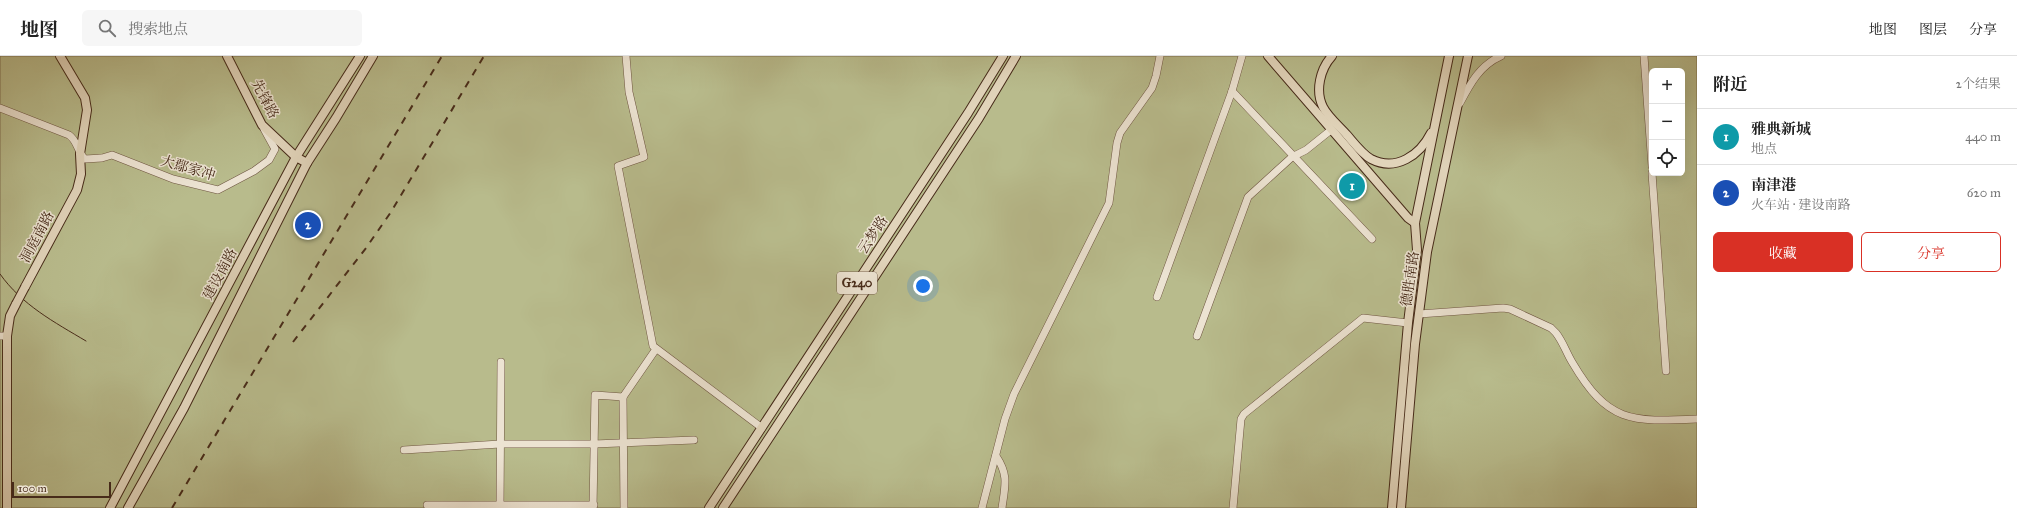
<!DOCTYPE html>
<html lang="zh">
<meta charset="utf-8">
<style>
:root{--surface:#fff;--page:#f6f6f6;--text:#222;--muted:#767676;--line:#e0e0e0;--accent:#d93025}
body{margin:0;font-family:"IM FELL Great Primer","Noto Serif SC",serif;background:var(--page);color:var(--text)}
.controls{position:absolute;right:12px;top:12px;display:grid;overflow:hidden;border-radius:6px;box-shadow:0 4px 16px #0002}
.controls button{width:36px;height:36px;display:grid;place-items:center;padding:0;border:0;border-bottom:1px solid var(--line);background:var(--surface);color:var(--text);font:20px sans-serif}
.scale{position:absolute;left:12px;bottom:10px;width:99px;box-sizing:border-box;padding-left:4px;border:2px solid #472b19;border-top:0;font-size:11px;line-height:14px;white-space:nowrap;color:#472b19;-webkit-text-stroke:3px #ece3d2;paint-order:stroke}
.you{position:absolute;left:923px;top:230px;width:14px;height:14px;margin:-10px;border:3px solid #fff;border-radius:50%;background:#1a73e8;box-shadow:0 0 0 6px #1a73e833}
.badge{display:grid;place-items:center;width:26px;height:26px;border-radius:50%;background:var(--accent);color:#fff;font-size:13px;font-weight:700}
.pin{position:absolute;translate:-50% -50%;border:2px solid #fff;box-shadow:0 1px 4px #0006}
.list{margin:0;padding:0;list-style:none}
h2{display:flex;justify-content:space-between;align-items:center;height:52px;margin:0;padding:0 16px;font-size:17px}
h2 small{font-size:13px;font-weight:400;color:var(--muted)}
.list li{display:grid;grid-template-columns:26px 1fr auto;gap:12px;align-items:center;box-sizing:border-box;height:56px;padding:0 16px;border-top:1px solid var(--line)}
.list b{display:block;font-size:15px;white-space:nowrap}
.list p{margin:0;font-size:13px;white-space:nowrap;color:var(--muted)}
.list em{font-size:13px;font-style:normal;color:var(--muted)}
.actions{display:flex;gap:8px;padding:12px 16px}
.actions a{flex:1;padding:9px 0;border:1px solid var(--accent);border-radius:6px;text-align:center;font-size:14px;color:var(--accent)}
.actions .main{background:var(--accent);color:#fff}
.icon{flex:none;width:22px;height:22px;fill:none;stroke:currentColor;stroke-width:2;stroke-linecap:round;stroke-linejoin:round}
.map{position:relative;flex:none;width:1697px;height:452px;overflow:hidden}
header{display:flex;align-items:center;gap:24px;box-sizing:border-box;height:56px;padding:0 20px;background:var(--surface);border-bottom:1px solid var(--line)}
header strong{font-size:19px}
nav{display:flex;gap:22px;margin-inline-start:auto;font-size:14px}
.search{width:280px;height:36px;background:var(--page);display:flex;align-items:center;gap:10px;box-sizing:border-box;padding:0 14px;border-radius:6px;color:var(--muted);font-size:15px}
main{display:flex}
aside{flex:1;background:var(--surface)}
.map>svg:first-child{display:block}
</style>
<header>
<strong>地图</strong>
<div class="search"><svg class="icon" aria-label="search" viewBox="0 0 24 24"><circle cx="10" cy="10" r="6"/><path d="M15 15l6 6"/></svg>搜索地点</div>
<nav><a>地图</a><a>图层</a><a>分享</a></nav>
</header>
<main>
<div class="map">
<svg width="1697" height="452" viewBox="0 0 1697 452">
<rect width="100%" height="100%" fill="#e1d4ba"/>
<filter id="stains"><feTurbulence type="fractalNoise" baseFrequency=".005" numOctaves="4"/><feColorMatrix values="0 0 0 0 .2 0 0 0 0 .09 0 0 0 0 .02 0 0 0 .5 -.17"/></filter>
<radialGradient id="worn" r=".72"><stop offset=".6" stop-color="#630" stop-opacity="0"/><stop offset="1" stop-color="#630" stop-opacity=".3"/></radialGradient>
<path fill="#b8bb8c" stroke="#807352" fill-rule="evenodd" d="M0,0H1697V452H0ZM1652,15H1682V117H1652Z"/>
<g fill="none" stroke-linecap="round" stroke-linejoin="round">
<g stroke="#6e5541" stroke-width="8">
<g id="minor">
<path d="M626,0L629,36L644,101L618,110L653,290L762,372"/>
<path d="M1644,0L1652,110"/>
<path d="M1232,35L1372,183"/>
<path d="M1460,47C1470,28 1480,9 1501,0"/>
<path d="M0,52L69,79C78,85 77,96 85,103L102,102L112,99L173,123L218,134L254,115L269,104L275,93L264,73"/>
<path d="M1652,117L1666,315"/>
<path d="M1157,241L1232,35L1242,0"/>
<path d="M1419,258L1503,252L1510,253L1551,272L1556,277C1563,286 1566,296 1572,306C1608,367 1630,366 1697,363"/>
<path d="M0,280H7"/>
<path d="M1197,280L1248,141L1292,101L1306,94L1331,74"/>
<path d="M623,341L624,452"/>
<path d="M404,394L500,388H594L694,384"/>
<path d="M996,400C1009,419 1005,430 1002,452"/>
<path d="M427,449H594"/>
<path d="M500,452L501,306"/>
<path d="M593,452L595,339L623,341L656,293"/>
<path d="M982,452L1005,363L1014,338L1109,147L1117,87L1120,77L1152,32L1156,20L1160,0"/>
<path d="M1233,452L1241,363L1244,358L1363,262L1408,267"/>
</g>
</g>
<g stroke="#472b19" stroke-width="10">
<g id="major">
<path d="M227,0L262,69L296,101L307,107"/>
<path d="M1268,0L1408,162L1415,167"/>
<path d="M1332,0C1320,13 1315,35 1323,51C1328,61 1340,71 1347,79C1354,87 1362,98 1371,103C1396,116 1420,99 1431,77"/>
<path d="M25,231L77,134L81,118L80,98L87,54L85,42L60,0"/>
<path d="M7,452V280L10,260L16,248"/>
<path d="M110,452L296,101L360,0"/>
<path d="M128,452L184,352L307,107L336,62L373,0"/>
<path d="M709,452L968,57L1003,0"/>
<path d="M723,452L979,62L1016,0"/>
<path d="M1392,452L1408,267L1417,194L1415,167L1449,0"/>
<path d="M1401,452L1415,288L1427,196L1468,0"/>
</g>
</g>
<use href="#minor" stroke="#ece3d2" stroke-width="7"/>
<use href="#major" stroke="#e1d4ba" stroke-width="8"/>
<path stroke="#472b19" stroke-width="1" d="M0,218C22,249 54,266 86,285"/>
<g stroke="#472b19" stroke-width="2" stroke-dasharray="7 7" stroke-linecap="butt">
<path d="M293,286L366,192L391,156L484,0"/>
<path d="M172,452L442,0"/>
</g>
<g stroke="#472b19" stroke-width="10" stroke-linecap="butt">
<path id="major-bridge" d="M16,248L25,231"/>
</g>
<use href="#major-bridge" stroke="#e1d4ba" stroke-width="8"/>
</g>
<g text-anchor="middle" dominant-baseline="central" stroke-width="3" stroke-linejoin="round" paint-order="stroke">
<rect fill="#ece3d2" stroke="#786250" stroke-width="1" x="837" y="216" width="40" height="22" rx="3"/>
<g font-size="13" font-weight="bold" fill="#472b19">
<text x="857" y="227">G240</text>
</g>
<g font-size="14" fill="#472b19" stroke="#ece3d2">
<text transform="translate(265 43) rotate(62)">先锋路</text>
<text transform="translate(188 112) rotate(16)">大鄢家冲</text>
<text transform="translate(873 179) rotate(-57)">云梦路</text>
<text transform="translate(37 181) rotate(-62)">洞庭南路</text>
<text transform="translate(220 218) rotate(-62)">建设南路</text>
<text transform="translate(1410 223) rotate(-82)">德胜南路</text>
</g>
</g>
<rect width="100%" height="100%" filter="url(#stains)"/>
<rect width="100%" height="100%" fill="url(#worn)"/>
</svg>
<div class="controls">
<button>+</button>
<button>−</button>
<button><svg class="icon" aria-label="locate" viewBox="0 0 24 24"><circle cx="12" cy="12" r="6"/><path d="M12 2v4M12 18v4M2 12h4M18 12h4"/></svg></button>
</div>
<div class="scale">100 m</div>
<div class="you"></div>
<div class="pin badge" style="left:1352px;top:130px;background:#0f9aa8">1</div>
<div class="pin badge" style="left:308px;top:169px;background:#1a4fb4">2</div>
</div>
<aside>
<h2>附近<small>2个结果</small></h2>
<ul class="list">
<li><span class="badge" style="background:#0f9aa8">1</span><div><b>雅典新城</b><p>地点</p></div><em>440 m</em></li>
<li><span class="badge" style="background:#1a4fb4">2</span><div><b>南津港</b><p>火车站 · 建设南路</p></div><em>620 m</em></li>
</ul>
<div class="actions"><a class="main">收藏</a><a>分享</a></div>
</aside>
</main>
